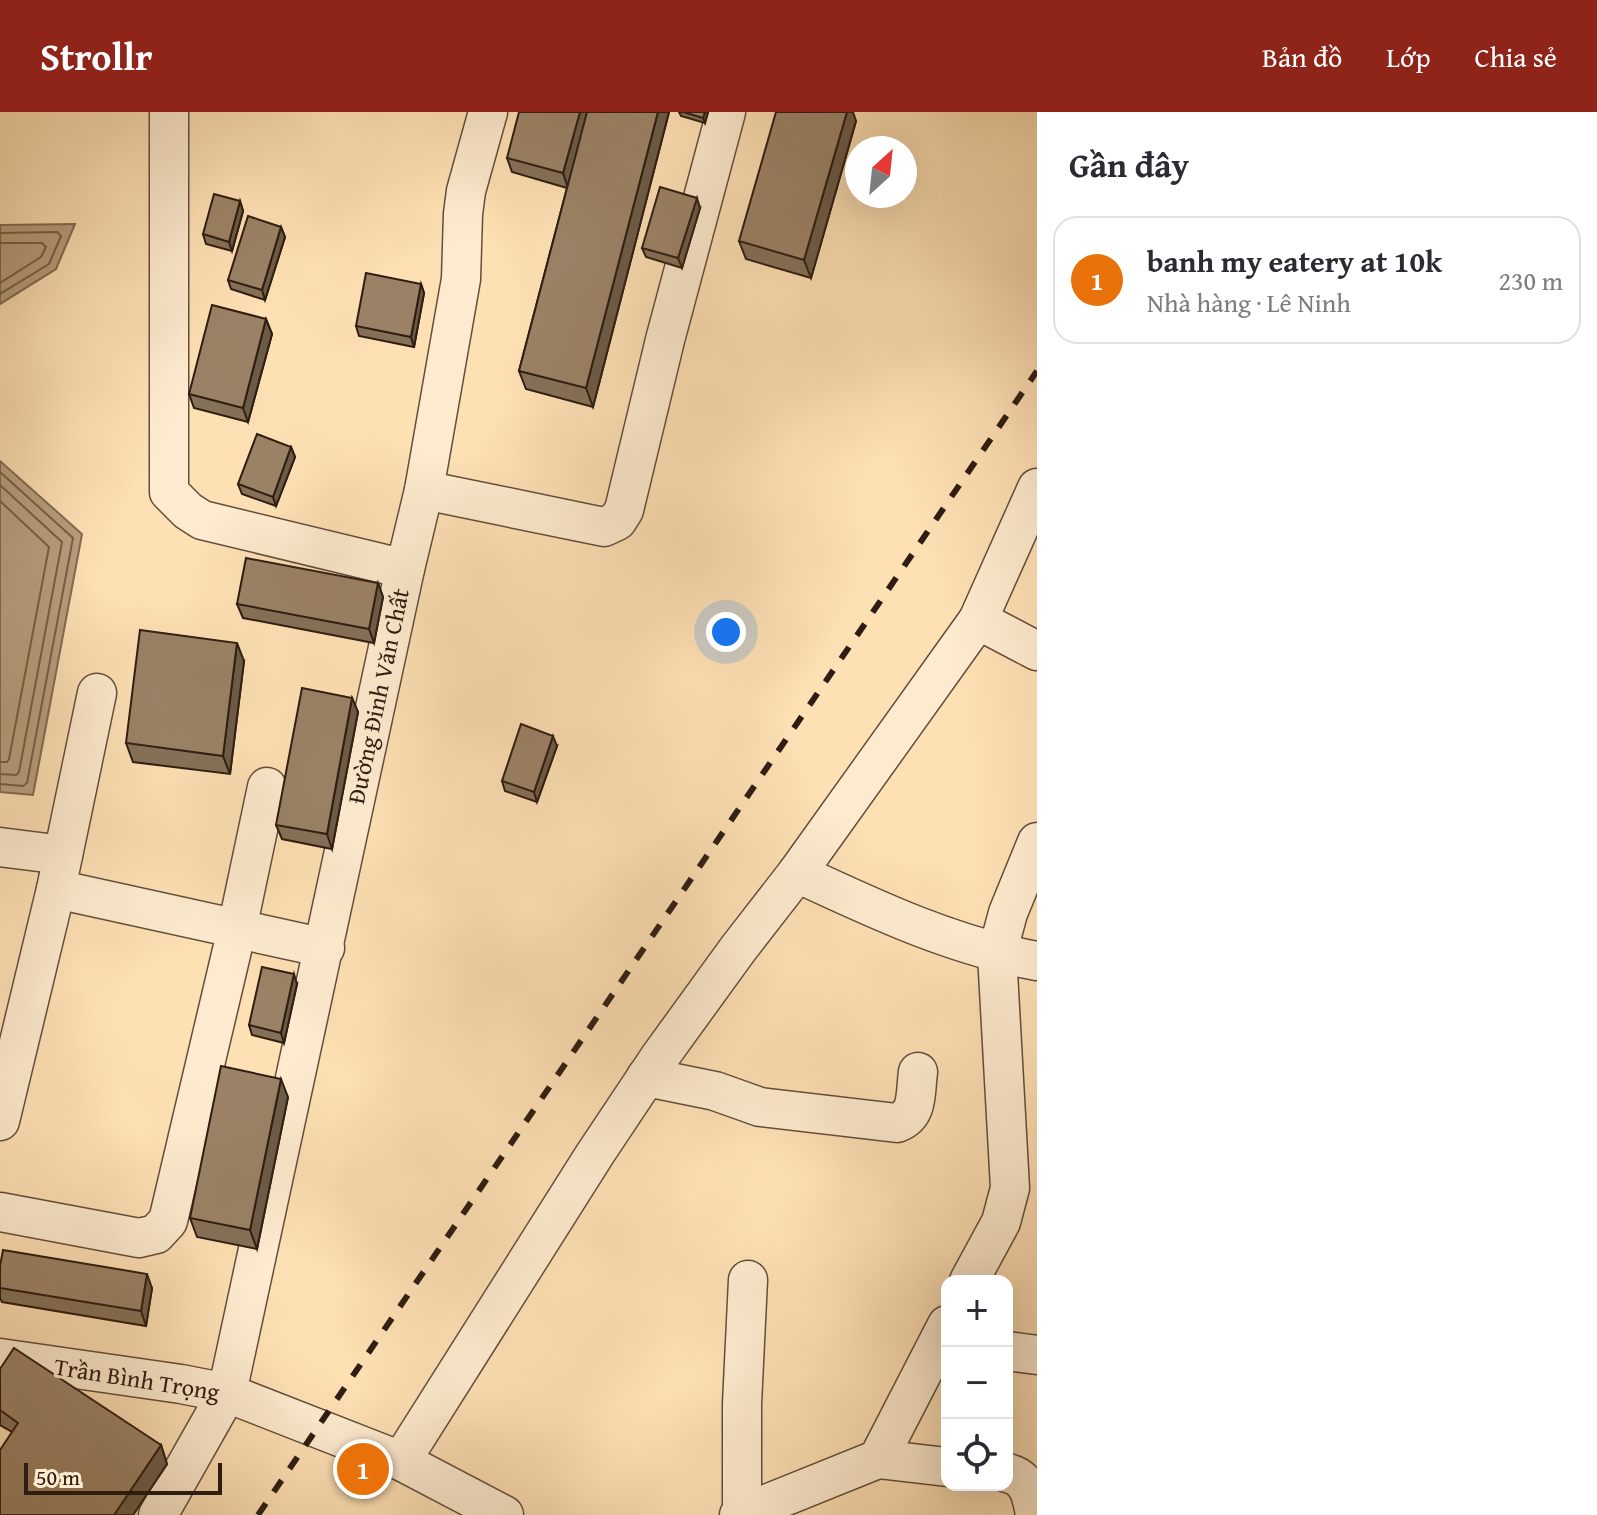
<!DOCTYPE html>
<html lang="vi">
<meta charset="utf-8">
<style>
:root{--surface:#fff;--page:#f2f2f3;--text:#2b2b33;--muted:#7c7c81;--line:#e1e1e2;--accent:#8f2418}
body{margin:0;font-family:"Gentium Book Plus",serif;background:var(--page);color:var(--text)}
.controls{position:absolute;right:24px;bottom:24px;display:grid;overflow:hidden;border-radius:16px;box-shadow:0 8px 32px #0002}
.controls button{width:72px;height:72px;display:grid;place-items:center;padding:0;border:0;border-bottom:2px solid var(--line);background:var(--surface);color:var(--text);font:40px sans-serif}
.compass{position:absolute;left:845px;top:24px;width:72px;height:72px;border-radius:50%;background:var(--surface);box-shadow:0 8px 32px #0002;rotate:27deg}
.scale{position:absolute;left:24px;bottom:20px;width:198px;box-sizing:border-box;padding-left:8px;border:4px solid #2f1d11;border-top:0;font-size:22px;line-height:28px;white-space:nowrap;color:#2f1d11;-webkit-text-stroke:6px #feebcf;paint-order:stroke}
.you{position:absolute;left:726px;top:520px;width:28px;height:28px;margin:-20px;border:6px solid #fff;border-radius:50%;background:#1a73e8;box-shadow:0 0 0 12px #1a73e833}
.badge{display:grid;place-items:center;width:52px;height:52px;border-radius:50%;background:var(--accent);color:#fff;font-size:26px;font-weight:700}
.pin{position:absolute;translate:-50% -50%;border:4px solid #fff;box-shadow:0 2px 8px #0006}
.list{margin:0;padding:0;list-style:none}
h2{display:flex;justify-content:space-between;align-items:center;height:104px;margin:0;padding:0 32px;font-size:34px}
h2 small{font-size:26px;font-weight:400;color:var(--muted)}
.list li{display:grid;grid-template-columns:52px 1fr auto;gap:24px;align-items:center;box-sizing:border-box;height:128px;margin:0 16px 16px;padding:0 16px;border:2px solid var(--line);border-radius:24px}
.list b{display:block;font-size:30px;white-space:nowrap}
.list p{margin:0;font-size:26px;white-space:nowrap;color:var(--muted)}
.list em{font-size:26px;font-style:normal;color:var(--muted)}
.icon{flex:none;width:44px;height:44px;fill:none;stroke:currentColor;stroke-width:2;stroke-linecap:round;stroke-linejoin:round}
.map{position:relative;flex:none;width:1037px;height:1403px;overflow:hidden}
header{display:flex;align-items:center;gap:48px;box-sizing:border-box;height:112px;padding:0 40px;background:var(--accent);color:#fff}
header strong{font-size:38px}
nav{display:flex;gap:44px;margin-inline-start:auto;font-size:28px}
main{display:flex}
aside{flex:1;background:var(--surface)}
.map>svg:first-child{display:block}
</style>
<header>
<strong>Strollr</strong>
<nav><a>Bản đồ</a><a>Lớp</a><a>Chia sẻ</a></nav>
</header>
<main>
<div class="map">
<svg width="1037" height="1403" viewBox="0 0 1037 1403">
<rect width="100%" height="100%" fill="#fee0b5"/>
<filter id="stains"><feTurbulence type="fractalNoise" baseFrequency=".0025" numOctaves="4"/><feColorMatrix values="0 0 0 0 .2 0 0 0 0 .09 0 0 0 0 .02 0 0 0 .5 -.17"/></filter>
<radialGradient id="worn" r=".72"><stop offset=".6" stop-color="#630" stop-opacity="0"/><stop offset="1" stop-color="#630" stop-opacity=".3"/></radialGradient>
<g fill="#b89e7d" stroke="#816a52" stroke-width="2">
<path d="M75,112L56,157L0,192V113Z"/>
<path d="M0,349L82,422L33,683L0,680Z"/>
</g>
<g fill="none" stroke-linecap="round" stroke-linejoin="round">
<g stroke="#745e47" stroke-width="2">
<path d="M0,121L57,120L61,124L49,152L0,182"/>
<path d="M0,131H42L46,135L41,145L0,171"/>
<path d="M0,360L73,426L27,671L23,674L0,672"/>
<path d="M0,373L62,430L19,660L16,663L0,662"/>
<path d="M0,389L49,435L9,647L7,650H0"/>
</g>
<g stroke="#634e3a" stroke-width="41">
<g id="minor">
<path d="M169,0V380L188,399L202,408L405,457"/>
<path d="M424,378L604,415L617,409L624,398L665,228L726,0"/>
<path d="M978,508L1037,539"/>
<path d="M0,735L63,743"/>
<path d="M797,761C874,797 953,834 1037,849"/>
<path d="M56,777L325,836"/>
<path d="M646,965L715,979L760,995L897,1011C919,1003 915,981 918,960"/>
<path d="M0,1009L56,777L97,581"/>
<path d="M0,1100L139,1126L156,1122L168,1109L237,817L267,675"/>
<path d="M969,1169L1001,1110L1010,1076L997,842L1008,801L1037,730"/>
<path d="M1007,1239L1037,1243"/>
<path d="M0,1246L181,1272L227,1281L401,1349L504,1403"/>
<path d="M878,1347L947,1355"/>
<path d="M401,1349L595,1042L659,946L738,837L797,761L978,508L1037,376"/>
<path d="M1007,1361C1028,1365 1032,1384 1035,1403"/>
<path d="M158,1403L227,1281L405,457L424,378L461,167L463,102L466,79L488,0"/>
<path d="M739,1403L878,1347L947,1213"/>
<path d="M742,1403V1292L748,1168"/>
</g>
</g>
<use href="#minor" stroke="#feebcf" stroke-width="38"/>
<path stroke="#2f1d11" stroke-width="6" stroke-dasharray="14 14" stroke-linecap="butt" d="M258,1403L1037,259"/>
</g>
<g fill="#857058" stroke="#2f1d11" stroke-width="2">
<path d="M669,0L593,295L526,277L519,259L567,76L512,60L507,46Z"/>
<path d="M679,0H708L705,11L681,4Z"/>
<path d="M856,9L811,166L746,147L739,129Z"/>
<path d="M240,89L243,99L232,139L206,132L203,122Z"/>
<path d="M700,96L682,156L646,145L642,136Z"/>
<path d="M281,115L285,125L265,188L231,177L228,168Z"/>
<path d="M421,172L424,181L414,235L359,224L356,214Z"/>
<path d="M266,207L272,222L248,310L194,296L189,282Z"/>
<path d="M291,335L295,345L276,394L242,382L238,372Z"/>
<path d="M378,471L383,485L374,531L243,506L237,492Z"/>
<path d="M244,549L230,662L133,650L126,631Z"/>
<path d="M352,586L358,600L332,737L282,727L276,713Z"/>
<path d="M557,634L537,690L505,679L502,669Z"/>
<path d="M297,872L284,931L252,923L249,913Z"/>
<path d="M288,985L257,1137L197,1125L190,1106Z"/>
<path d="M0,1154L152,1176L146,1214L2,1190L0,1186Z"/>
<path d="M0,1257L161,1333L167,1352L133,1403H0L12,1320L0,1313Z"/>
</g>
<g fill="#6c5b47" stroke="#2f1d11" stroke-width="2">
<path d="M580,0H589L568,76L563,61Z"/>
<path d="M658,0H669L593,295L586,276Z"/>
<path d="M705,0H708L705,11L703,6Z"/>
<path d="M847,0H853L856,9L811,166L804,148Z"/>
<path d="M697,86L700,96L682,156L678,146Z"/>
<path d="M240,89L243,99L232,139L229,130Z"/>
<path d="M281,115L285,125L265,188L262,178Z"/>
<path d="M421,172L424,181L414,235L411,225Z"/>
<path d="M266,207L272,222L248,310L243,296Z"/>
<path d="M291,335L295,345L276,394L273,385Z"/>
<path d="M378,471L383,485L374,531L369,517Z"/>
<path d="M237,531L244,549L230,662L223,644Z"/>
<path d="M352,586L358,600L332,737L327,722Z"/>
<path d="M553,624L557,634L537,690L534,680Z"/>
<path d="M294,862L297,872L284,931L281,921Z"/>
<path d="M281,967L288,985L257,1137L250,1118Z"/>
<path d="M147,1162L152,1176L146,1214L141,1199Z"/>
<path d="M161,1333L167,1352L133,1403H114Z"/>
</g>
<g fill="#9b8266" stroke="#2f1d11" stroke-width="2">
<path d="M519,0H580L563,61L507,46Z"/>
<path d="M587,0H658L586,276L519,259Z"/>
<path d="M683,0H705L703,6Z"/>
<path d="M776,0H847L804,148L739,129Z"/>
<path d="M660,75L697,86L678,146L642,136Z"/>
<path d="M214,82L240,89L229,130L203,122Z"/>
<path d="M248,104L281,115L262,178L228,168Z"/>
<path d="M366,161L421,172L411,225L356,214Z"/>
<path d="M212,193L266,207L243,296L189,282Z"/>
<path d="M257,322L291,335L273,385L238,372Z"/>
<path d="M246,446L378,471L369,517L237,492Z"/>
<path d="M140,518L237,531L223,644L126,631Z"/>
<path d="M302,576L352,586L327,722L276,713Z"/>
<path d="M521,612L553,624L534,680L502,669Z"/>
<path d="M262,855L294,862L281,921L249,913Z"/>
<path d="M221,954L281,967L250,1118L190,1106Z"/>
<path d="M3,1138L147,1162L141,1199L0,1176V1154Z"/>
<path d="M14,1236L161,1333L114,1403H0V1338L18,1311L0,1298V1257Z"/>
</g>
<g text-anchor="middle" dominant-baseline="central" stroke-width="6" stroke-linejoin="round" paint-order="stroke">
<g font-size="24" fill="#2f1d11" stroke="#feebcf">
<text transform="translate(378 584) rotate(-78)">Đường Đinh Văn Chất</text>
<text transform="translate(137 1267) rotate(9)">Trần Bình Trọng</text>
</g>
</g>
<rect width="100%" height="100%" filter="url(#stains)"/>
<rect width="100%" height="100%" fill="url(#worn)"/>
</svg>
<div class="controls">
<button>+</button>
<button>−</button>
<button><svg class="icon" aria-label="locate" viewBox="0 0 24 24"><circle cx="12" cy="12" r="6"/><path d="M12 2v4M12 18v4M2 12h4M18 12h4"/></svg></button>
</div>
<svg class="compass" viewBox="-18 -18 36 36"><path d="M0-13l5 13h-10z" fill="#e53935"/><path d="M0 13l5-13h-10z" fill="#7c7c81"/></svg>
<div class="scale">50 m</div>
<div class="you"></div>
<div class="pin badge" style="left:363px;top:1357px;background:#e8710a">1</div>
</div>
<aside>
<h2>Gần đây<small></small></h2>
<ul class="list">
<li><span class="badge" style="background:#e8710a">1</span><div><b>banh my eatery at 10k</b><p>Nhà hàng · Lê Ninh</p></div><em>230 m</em></li>
</ul>
</aside>
</main>
